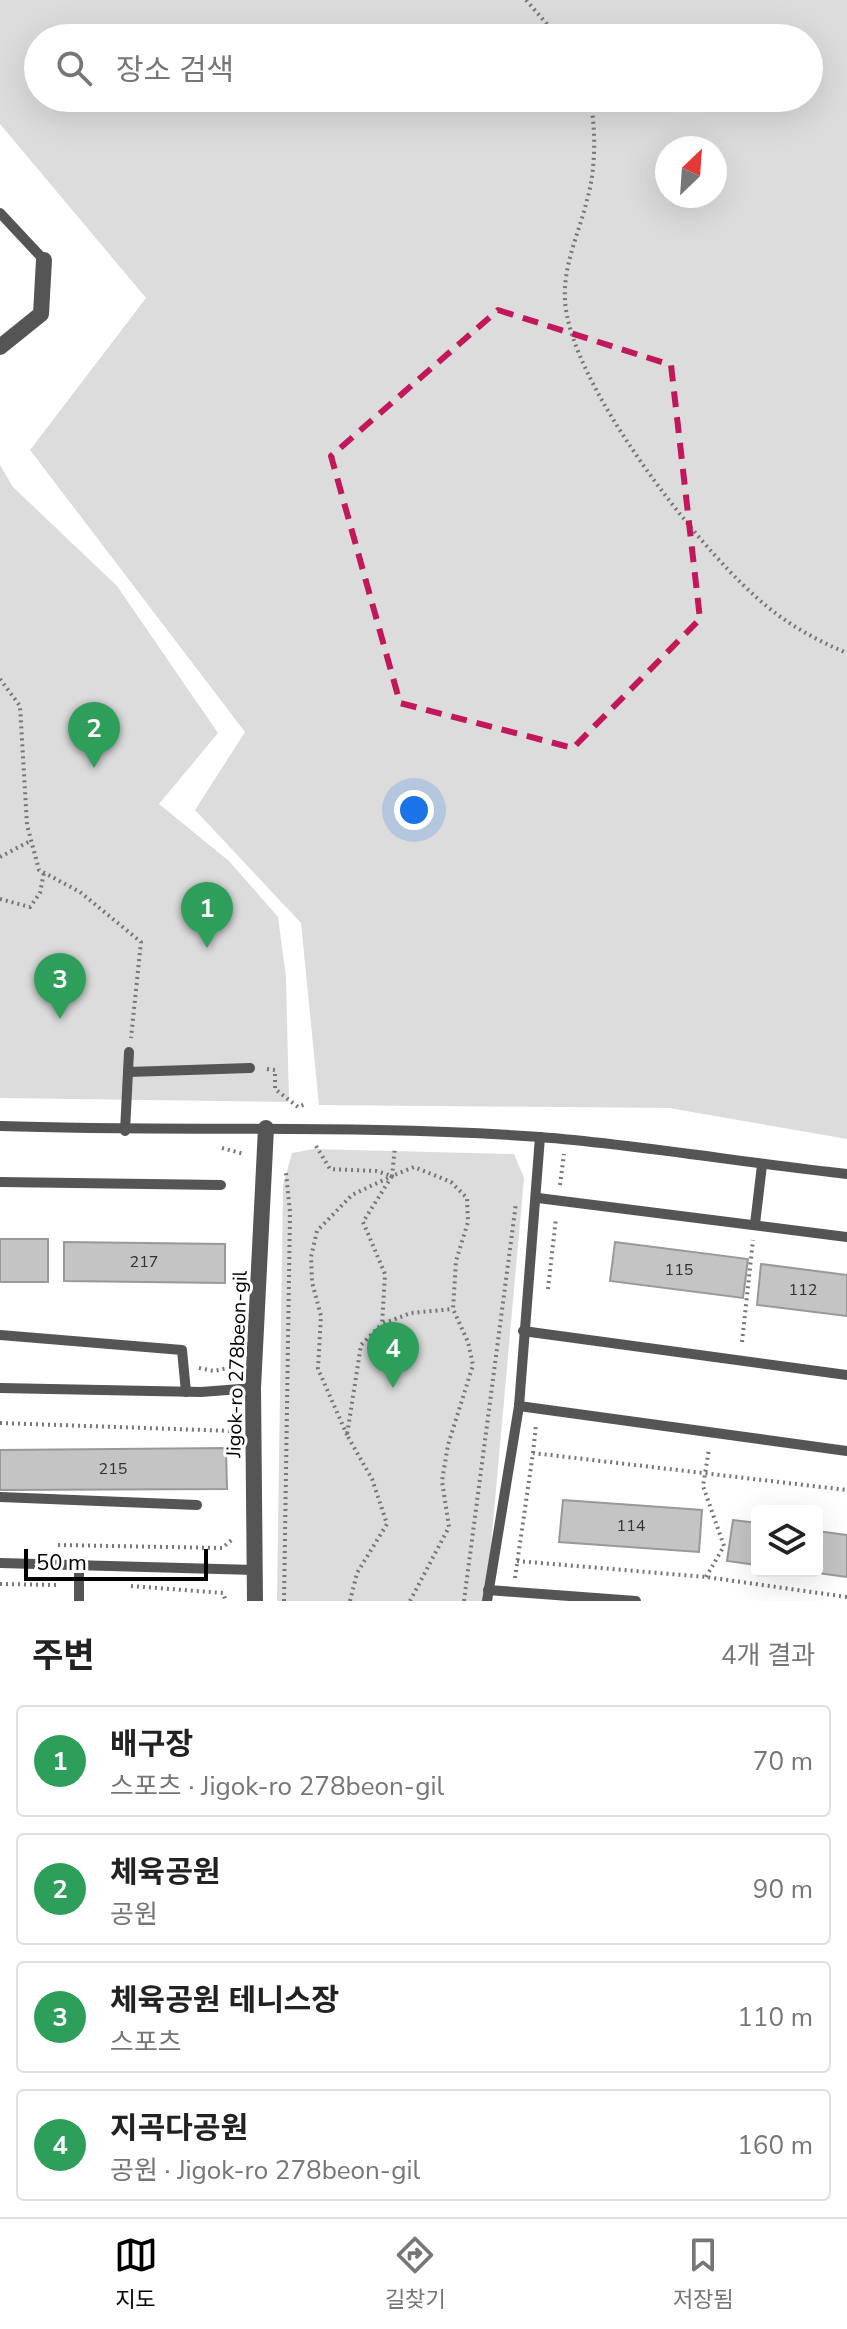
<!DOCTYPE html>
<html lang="ko">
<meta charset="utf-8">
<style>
:root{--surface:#fff;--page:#f6f6f6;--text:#222;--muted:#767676;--line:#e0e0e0;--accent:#000}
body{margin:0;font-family:"Nunito Sans","Noto Sans KR",sans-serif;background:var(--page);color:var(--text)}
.controls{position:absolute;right:24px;bottom:24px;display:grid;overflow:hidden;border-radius:8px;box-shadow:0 8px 32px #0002}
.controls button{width:72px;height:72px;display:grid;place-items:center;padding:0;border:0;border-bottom:2px solid var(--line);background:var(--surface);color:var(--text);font:40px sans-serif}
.compass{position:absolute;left:655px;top:136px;width:72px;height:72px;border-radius:50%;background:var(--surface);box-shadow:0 8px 32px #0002;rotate:25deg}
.scale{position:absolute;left:24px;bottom:20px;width:184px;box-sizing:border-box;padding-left:8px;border:4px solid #000;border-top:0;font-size:22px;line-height:28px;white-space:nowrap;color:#000;-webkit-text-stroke:6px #fff;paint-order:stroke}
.you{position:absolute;left:414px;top:810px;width:28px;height:28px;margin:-20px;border:6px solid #fff;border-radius:50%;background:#1a73e8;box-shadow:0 0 0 12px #1a73e833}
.badge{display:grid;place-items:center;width:52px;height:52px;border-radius:50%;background:var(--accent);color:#fff;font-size:26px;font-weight:700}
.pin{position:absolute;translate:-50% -66px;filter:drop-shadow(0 2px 4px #0008)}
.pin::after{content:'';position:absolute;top:42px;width:28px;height:24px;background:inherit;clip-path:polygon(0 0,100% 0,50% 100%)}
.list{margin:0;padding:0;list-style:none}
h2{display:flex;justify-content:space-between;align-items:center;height:104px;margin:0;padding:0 32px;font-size:34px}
h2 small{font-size:26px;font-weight:400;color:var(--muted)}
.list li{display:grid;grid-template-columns:52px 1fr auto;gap:24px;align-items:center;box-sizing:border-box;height:112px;margin:0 16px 16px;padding:0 16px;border:2px solid var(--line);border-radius:8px}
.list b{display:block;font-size:30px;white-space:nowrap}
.list p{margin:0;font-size:26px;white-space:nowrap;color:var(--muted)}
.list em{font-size:26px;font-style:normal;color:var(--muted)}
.icon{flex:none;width:44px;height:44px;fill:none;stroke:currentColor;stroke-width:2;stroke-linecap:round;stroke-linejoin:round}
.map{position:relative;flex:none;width:847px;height:1601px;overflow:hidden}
.search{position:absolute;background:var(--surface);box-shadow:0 8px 32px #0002;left:24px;right:24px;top:24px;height:88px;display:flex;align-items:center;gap:20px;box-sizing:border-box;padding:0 28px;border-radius:44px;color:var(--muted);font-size:30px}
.sheet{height:616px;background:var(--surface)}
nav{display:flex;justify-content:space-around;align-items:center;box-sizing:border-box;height:112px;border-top:2px solid var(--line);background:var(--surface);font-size:22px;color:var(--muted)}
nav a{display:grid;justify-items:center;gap:4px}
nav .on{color:var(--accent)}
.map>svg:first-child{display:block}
</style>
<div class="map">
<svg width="847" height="1601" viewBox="0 0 847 1601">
<rect width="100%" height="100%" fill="#fff"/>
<g fill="#dcdcdc" fill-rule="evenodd">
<path d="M0,0H847V1139L669,1108L319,1105L301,923L195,810L245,732L30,450L146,298L0,124ZM38,38H809V98H38ZM667,148H715V196H667Z"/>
<path d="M0,465L13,487L117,586L218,733L159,804L229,861L278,917L286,977L289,1102L0,1098Z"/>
<path d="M314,1149L514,1154L524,1178L486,1601H277L283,1185L292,1153Z"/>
</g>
<g fill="#c4c4c4" stroke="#999" stroke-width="2">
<rect x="0" y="1239" width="48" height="43"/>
<path d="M64,1242L225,1244V1283L64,1281Z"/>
<path d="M615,1242L748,1259L743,1298L610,1281Z"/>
<path d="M761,1264L847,1275V1316L757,1305Z"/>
<path d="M226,1448L227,1489L0,1490V1450Z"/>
<path d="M563,1500L702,1510L699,1552L559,1542Z"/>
<path d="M733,1520L757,1523V1565L727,1561Z"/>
<path d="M817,1531L847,1535V1577L803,1571H817Z"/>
</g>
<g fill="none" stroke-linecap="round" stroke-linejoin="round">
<g stroke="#777" stroke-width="4" stroke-dasharray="2 4" stroke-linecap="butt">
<path d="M526,0L559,38"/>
<path d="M590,98C596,130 596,169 587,200C579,233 563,265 565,300C569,382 694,542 755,596C782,621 813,639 847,653"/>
<path d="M0,679L20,706L27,825L39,870L80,892L141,942L131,1038"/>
<path d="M0,857L32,840"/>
<path d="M0,899L30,907L40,893L44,872"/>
<path d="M267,1069L275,1070V1089L298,1107L306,1104"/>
<path d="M316,1146L330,1169L376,1171L392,1176"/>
<path d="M222,1148L244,1154"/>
<path d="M560,1185L564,1154"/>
<path d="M548,1289L556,1218"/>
<path d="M742,1342L753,1240"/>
<path d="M199,1368L214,1371L232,1367"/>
<path d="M0,1423L233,1431"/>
<path d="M347,1435L318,1369L321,1316L312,1282L311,1257L317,1231L352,1195L392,1176L395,1147"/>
<path d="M533,1453L536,1425"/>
<path d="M58,1545L222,1548L234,1538"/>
<path d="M517,1561L706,1577L847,1597"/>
<path d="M706,1577L724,1546L703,1486L709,1449"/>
<path d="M515,1578L533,1453L847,1490"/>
<path d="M0,1584L56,1585"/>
<path d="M131,1586L223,1593L226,1601"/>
<path d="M284,1601L290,1212L286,1173"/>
<path d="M350,1601L357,1573L387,1524L372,1479L347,1435L361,1345L382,1324"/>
<path d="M410,1601L449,1527L442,1481L448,1445L473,1365L468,1342L453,1309L456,1261L468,1222L467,1198L451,1182L414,1167L392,1176L363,1222L385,1274L382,1324L411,1313L453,1309"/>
<path d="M464,1601L516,1203"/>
</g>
<g stroke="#555" stroke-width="10">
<path d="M0,213L44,260"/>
<path d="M128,1072L250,1068"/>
<path d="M0,1126C180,1132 360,1124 540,1137C642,1145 745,1163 847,1174"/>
<path d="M125,1131L129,1052"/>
<path d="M0,1182L221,1185"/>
<path d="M538,1198L847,1237"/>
<path d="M755,1224L762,1165"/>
<path d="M523,1331L847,1375"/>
<path d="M0,1335L182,1350L186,1392"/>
<path d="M0,1388L201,1392L253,1388"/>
<path d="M519,1406L847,1451"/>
<path d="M0,1497L197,1505"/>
<path d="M0,1563L255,1570"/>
<path d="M488,1590L636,1601"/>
<path d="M79,1601V1567"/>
<path d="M487,1601L519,1406L540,1137"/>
</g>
<g stroke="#555" stroke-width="16">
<path d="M0,347L41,314L44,260"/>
<path d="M255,1601L253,1388L266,1128"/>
</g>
</g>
<path fill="none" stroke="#c2185b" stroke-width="6" stroke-dasharray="16 10" stroke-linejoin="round" d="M498,310L671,365L700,619L573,748L400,703L331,456Z"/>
<g text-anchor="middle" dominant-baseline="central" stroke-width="6" stroke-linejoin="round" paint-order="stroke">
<g font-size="16" fill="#313131">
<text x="144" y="1262">217</text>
<text x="679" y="1270">115</text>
<text x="803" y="1290">112</text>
<text x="113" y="1469">215</text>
<text x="631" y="1526">114</text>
</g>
<g font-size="20" fill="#000" stroke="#fff">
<text transform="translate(237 1364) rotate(-88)">Jigok-ro 278beon-gil</text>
</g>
</g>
</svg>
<div class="controls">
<button><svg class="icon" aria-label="layers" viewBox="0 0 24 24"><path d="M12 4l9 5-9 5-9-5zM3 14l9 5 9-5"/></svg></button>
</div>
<svg class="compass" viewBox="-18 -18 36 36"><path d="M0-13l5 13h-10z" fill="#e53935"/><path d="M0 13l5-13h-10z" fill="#767676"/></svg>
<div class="scale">50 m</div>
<div class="you"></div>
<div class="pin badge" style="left:207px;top:948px;background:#2e9e5b">1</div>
<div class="pin badge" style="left:94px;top:768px;background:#2e9e5b">2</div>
<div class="pin badge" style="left:60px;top:1019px;background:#2e9e5b">3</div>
<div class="pin badge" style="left:393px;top:1388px;background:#2e9e5b">4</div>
<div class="search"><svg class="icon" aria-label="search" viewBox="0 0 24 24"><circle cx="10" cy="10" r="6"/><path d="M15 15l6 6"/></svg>장소 검색</div>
</div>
<section class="sheet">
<h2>주변<small>4개 결과</small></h2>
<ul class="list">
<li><span class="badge" style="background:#2e9e5b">1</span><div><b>배구장</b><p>스포츠 · Jigok-ro 278beon-gil</p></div><em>70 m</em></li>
<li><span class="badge" style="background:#2e9e5b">2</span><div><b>체육공원</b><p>공원</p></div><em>90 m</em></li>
<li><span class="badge" style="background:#2e9e5b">3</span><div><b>체육공원 테니스장</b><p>스포츠</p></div><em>110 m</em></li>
<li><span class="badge" style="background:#2e9e5b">4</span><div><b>지곡다공원</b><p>공원 · Jigok-ro 278beon-gil</p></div><em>160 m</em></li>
</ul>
</section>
<nav>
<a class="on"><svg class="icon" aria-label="map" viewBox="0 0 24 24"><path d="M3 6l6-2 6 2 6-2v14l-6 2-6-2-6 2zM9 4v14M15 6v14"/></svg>지도</a>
<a><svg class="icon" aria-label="directions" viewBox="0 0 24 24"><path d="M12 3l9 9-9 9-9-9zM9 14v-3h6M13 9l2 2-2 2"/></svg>길찾기</a>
<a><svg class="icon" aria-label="saved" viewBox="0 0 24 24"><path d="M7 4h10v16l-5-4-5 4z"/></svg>저장됨</a>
</nav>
